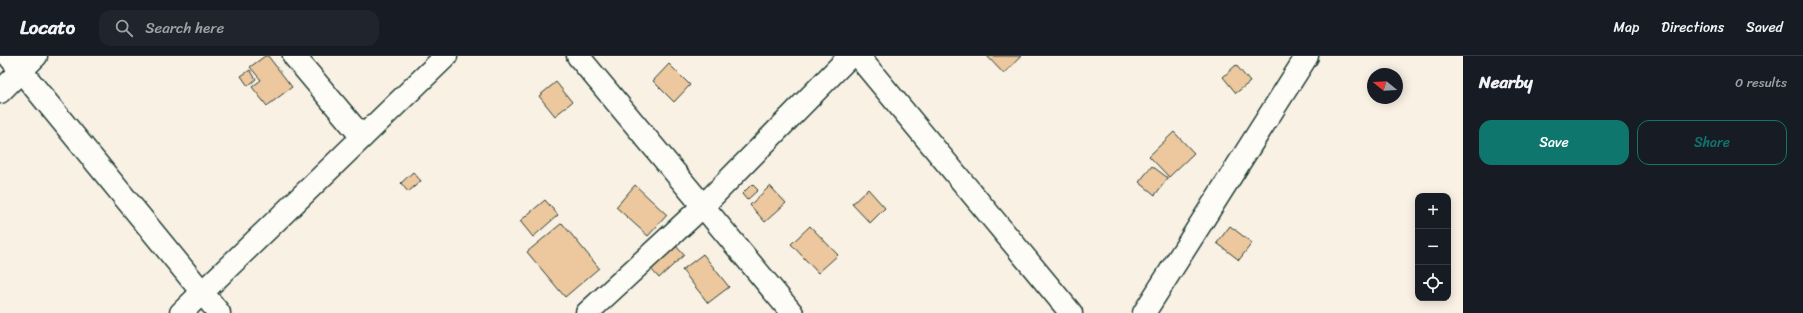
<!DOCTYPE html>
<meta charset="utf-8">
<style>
:root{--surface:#171b24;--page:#20242c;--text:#f1f3f6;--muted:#9ea1a6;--line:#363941;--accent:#0f766e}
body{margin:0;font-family:Sriracha,sans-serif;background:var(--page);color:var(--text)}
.controls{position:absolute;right:12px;bottom:12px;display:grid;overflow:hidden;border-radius:8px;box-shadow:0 2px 10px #0003}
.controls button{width:36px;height:36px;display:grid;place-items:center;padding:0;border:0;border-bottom:1px solid var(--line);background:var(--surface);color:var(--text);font:20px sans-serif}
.compass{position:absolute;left:1367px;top:12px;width:36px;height:36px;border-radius:50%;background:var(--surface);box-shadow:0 2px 10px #0003;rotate:288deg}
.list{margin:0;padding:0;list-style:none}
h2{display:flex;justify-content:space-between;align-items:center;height:52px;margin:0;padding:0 16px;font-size:17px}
h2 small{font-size:13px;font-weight:400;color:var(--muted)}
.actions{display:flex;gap:8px;padding:12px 16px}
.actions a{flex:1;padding:9px 0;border:1px solid var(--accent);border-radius:12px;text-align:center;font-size:14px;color:var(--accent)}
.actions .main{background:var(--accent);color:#fff}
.icon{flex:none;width:22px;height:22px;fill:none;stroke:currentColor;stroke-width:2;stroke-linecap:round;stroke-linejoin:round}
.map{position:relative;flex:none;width:1463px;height:257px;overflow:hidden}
header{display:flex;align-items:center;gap:24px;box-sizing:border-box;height:56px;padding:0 20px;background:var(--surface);border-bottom:1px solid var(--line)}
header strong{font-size:19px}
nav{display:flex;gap:22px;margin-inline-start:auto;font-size:14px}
.search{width:280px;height:36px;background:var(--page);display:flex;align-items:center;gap:10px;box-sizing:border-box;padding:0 14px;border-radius:12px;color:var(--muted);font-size:15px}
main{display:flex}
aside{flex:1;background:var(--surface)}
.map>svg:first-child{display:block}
</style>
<header>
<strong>Locato</strong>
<div class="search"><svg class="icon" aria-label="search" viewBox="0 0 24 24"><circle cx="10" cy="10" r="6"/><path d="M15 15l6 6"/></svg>Search here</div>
<nav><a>Map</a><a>Directions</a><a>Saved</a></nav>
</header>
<main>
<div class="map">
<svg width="1463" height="257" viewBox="0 0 1463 257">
<rect width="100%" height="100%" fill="#faf1e5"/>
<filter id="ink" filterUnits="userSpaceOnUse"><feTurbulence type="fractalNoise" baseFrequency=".025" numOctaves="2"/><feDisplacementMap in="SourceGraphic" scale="8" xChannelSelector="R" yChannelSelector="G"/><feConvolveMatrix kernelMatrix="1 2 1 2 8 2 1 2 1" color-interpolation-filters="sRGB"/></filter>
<g filter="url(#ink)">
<g fill="#edc79d" stroke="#1f3d34">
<path d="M265,0H268L292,31L267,50L252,31L261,24L250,11Z"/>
<path d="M987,0H1021L1004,18Z"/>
<path d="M669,8L690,29L674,46L653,25Z"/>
<path d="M1236,9L1250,26L1236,37L1223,21Z"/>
<path d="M250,14L256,23L248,30L241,20Z"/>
<path d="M556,26L572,46L555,60L539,40Z"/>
<path d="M1174,76L1194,97L1169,121L1149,100Z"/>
<path d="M1152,110L1168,122L1155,139L1139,126Z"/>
<path d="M413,116L421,125L408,136L401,127Z"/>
<path d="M752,128L758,134L747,144L742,138Z"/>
<path d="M635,129L667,159L648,180L616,151Z"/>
<path d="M770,130L786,147L765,166L750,149Z"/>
<path d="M868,133L885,152L870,167L852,148Z"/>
<path d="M545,144L558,159L533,181L520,165Z"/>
<path d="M562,167L599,212L565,241L527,196Z"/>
<path d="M810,170L838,199L818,217L791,188Z"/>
<path d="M1230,170L1252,187L1239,204L1217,187Z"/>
<path d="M676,190L684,199L659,222L651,213Z"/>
<path d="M703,198L729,231L708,247L682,214Z"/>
</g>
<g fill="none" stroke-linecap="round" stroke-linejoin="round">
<g stroke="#1f3d34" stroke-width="25">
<g id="street">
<path d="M9,0L219,257"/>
<path d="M294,0L362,81"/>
<path d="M578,0L792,257"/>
<path d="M858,0L1071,257"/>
<path d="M0,36L36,0"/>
<path d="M181,257L446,0"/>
<path d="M587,257L703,150L850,0"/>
<path d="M1144,257L1307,0"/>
</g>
</g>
<use href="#street" stroke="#fdfcf7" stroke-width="22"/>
</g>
</g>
</svg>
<div class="controls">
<button>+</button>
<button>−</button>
<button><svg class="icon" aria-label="locate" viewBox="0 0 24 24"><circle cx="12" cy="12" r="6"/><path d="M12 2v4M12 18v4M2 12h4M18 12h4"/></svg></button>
</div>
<svg class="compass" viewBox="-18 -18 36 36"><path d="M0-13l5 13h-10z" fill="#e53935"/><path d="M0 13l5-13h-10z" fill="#9ea1a6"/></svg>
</div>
<aside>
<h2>Nearby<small>0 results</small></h2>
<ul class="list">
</ul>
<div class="actions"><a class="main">Save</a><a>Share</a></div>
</aside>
</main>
